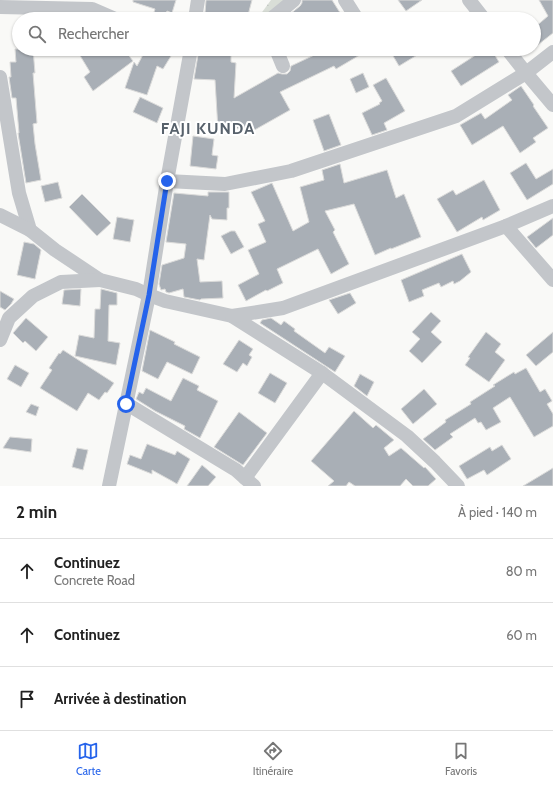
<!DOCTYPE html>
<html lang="fr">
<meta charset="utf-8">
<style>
:root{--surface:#fff;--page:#f2f2f2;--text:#222;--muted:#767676;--line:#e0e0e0;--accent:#2563eb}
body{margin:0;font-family:Cabin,sans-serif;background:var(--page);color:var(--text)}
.stop{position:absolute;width:12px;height:12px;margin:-9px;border:3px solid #2563eb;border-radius:50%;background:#fff}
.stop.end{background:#2563eb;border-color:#fff;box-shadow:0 1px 4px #0008}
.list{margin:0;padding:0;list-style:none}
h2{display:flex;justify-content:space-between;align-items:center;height:52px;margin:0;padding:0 16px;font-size:17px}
h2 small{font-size:13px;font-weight:400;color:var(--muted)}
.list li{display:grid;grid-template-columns:26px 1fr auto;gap:12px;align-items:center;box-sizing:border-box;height:64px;padding:0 16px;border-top:1px solid var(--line)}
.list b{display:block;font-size:15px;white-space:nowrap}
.list p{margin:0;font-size:13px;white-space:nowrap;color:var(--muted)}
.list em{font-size:13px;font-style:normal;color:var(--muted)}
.icon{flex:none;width:22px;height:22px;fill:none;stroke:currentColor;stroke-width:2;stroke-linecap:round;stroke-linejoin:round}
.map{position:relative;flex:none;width:553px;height:486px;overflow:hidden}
.search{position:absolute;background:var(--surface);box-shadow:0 1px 3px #0004;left:12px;right:12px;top:12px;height:44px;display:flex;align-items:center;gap:10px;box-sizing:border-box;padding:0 14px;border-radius:22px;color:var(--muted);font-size:15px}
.sheet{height:244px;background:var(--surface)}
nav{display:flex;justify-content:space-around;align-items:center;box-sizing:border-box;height:56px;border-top:1px solid var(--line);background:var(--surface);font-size:11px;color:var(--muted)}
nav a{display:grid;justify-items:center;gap:2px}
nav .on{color:var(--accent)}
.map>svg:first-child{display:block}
</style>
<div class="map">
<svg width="553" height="486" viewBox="0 0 553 486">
<defs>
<pattern id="forest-crowns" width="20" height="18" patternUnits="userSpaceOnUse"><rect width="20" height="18" fill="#d9ded7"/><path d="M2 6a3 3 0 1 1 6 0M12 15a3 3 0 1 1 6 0" fill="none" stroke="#b4b9b4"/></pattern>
</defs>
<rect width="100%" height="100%" fill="#f9f9f7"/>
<path fill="url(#forest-crowns)" d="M271,0H291L280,19H257Z"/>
<g fill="#a9afb6" stroke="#dbdbda">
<path d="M133,0H176L172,13L167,11L165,16L154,12L155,9L133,2Z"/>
<path d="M206,0H252L247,19H229L205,13Z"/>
<path d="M302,0H332L344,19H284L300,6L302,3Z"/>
<path d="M398,0H422L406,11Z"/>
<path d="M539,0H553V33L534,48V28L548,16Z"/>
<path d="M15,49H33L35,73H33L37,123L33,124L35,144L41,180L26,183L18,133H19L16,98H12L9,77H11L10,62H16Z"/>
<path d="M76,49H124L133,61L93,91L84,77L90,72Z"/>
<path d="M146,49H159L171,56L163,69L157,66L147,95L125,88L134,62L137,66Z"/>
<path d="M199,49H231V62L236,63L234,98L278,73L282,74H287L290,71L291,66L327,49H370L336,69L334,66L280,92L290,110L251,132L249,128L218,130L215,80L194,79Z"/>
<path d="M389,49H427L399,66Z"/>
<path d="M485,49H491L499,62L461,86L451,71Z"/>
<path d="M363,73L369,87L356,93L350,79Z"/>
<path d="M386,78L405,111L384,123L387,130L372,135L362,113L380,104L379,103L382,101L373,85Z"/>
<path d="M521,86L534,105L533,106L548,128L533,138L536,142L520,153L503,126L472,145L460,125L481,113L485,119L512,100L508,95Z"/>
<path d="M140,97L163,108L157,123L133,112Z"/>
<path d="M329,114L341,145L324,151L313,120Z"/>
<path d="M193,136L214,139L212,155L218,156L216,169L190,166Z"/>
<path d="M526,163L536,179L553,169V184L527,200L510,173Z"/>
<path d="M340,164L344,183L387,170L396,198L404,194L421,237L391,249V248L375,255L354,204L325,211L335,230L333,232L349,264L331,274L318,249L277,269L283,283L267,291L266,290L246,301L238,285L259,274L248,250L266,242L258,224L265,221L251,192L272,183L293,231L309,222L300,187L324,180L322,170Z"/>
<path d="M484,180L500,210L483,220L482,217L457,232L437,199L453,190L456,195Z"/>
<path d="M58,182L62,198L45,202L41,186Z"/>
<path d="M208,192H229V208H227V220L212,219L210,215L204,260L197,259L200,282L222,281L223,298L201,299L200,300L184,297L183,289L169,293L166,292L165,289L161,290L159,284L162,265L184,258L186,244L166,242L174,193L208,196Z"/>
<path d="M82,194L111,223L97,236L69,207Z"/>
<path d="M117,217L134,220L130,242L113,239Z"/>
<path d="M553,218V235L536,248L527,237Z"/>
<path d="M231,231H235L244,247L231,254L221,236Z"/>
<path d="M24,242L34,244L41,250L35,279L17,275Z"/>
<path d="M462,254L471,272L460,281L454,284L453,281L441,287L439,283L422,290L424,296L409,302L401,280Z"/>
<path d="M81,289L80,306L62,304L64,290Z"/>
<path d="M101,289L117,293V305H109L108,341L120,343L116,365L75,356L79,335L94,338L95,309H100Z"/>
<path d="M0,291L14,299L11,304L5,310L0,307Z"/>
<path d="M350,293L356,303L338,314L329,300Z"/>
<path d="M431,312L441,321L431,332L442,342L422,363L409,351L420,339L412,332Z"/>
<path d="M26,318L48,337L36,351L25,341L23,343L13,333Z"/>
<path d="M271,318L281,325L284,321L295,329L294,331L325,353L329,347L345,356L335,372L260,323L262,320Z"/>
<path d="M150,330L175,342L174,344L200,357L192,374L167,362L158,379L142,371Z"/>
<path d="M486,332L501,344L495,352L505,360L489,382L465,365L470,358L468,357Z"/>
<path d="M553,332V352L536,366L526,355Z"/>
<path d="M239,340L253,349L249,355L252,357L247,366L243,363L237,372L223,364Z"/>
<path d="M63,350L114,383L107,393L105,392L99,400L88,393L77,411L40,388L52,370L49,368L59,353L60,354Z"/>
<path d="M15,365L29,373L21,387L7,379Z"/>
<path d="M526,368L540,392L545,389L552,401L547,404L553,414V426L534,437L510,397L493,408L501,422L486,430L481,422L478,423L475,418L450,434L453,437L435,450L423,439L446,422L445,420L471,404L470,402L495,386L493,385L514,372L515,374Z"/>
<path d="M270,373L287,383L275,403L258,393Z"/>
<path d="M360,374L374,382L367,396L354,386Z"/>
<path d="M183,378L199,386L197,390L218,401L200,438L184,429L185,426L155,411L136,399L139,392L143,394L146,388L171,401Z"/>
<path d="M424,389L437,404L413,424L401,409Z"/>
<path d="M31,404L39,407L36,416L26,412Z"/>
<path d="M354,411L373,428L376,425L394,440L384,448L389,456L401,448L424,468L425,467L436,479L428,486H413L406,479L400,486H355L349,482L346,486H328L334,481L311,461Z"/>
<path d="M239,412L267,433L243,465L214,447Z"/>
<path d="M10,437L32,439L31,452L3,448Z"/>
<path d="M147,444L175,455L177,451L190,459L177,484L172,481L152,470V474L127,464L130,455L141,459Z"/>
<path d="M502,445L511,459L487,475L484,470L467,479L459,466L490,447L492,451Z"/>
<path d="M77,448L88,450L83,470L72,467Z"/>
<path d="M202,465L216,477L208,486H187Z"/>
<path d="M553,468V486H523Z"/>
</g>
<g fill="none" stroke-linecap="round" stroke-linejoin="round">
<g stroke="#c3c6ca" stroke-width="14">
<path d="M345,0L357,19"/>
<path d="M469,0L484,19"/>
<path d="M0,7L92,9L115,19"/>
<path d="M195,19L198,0"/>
<path d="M271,19L294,0"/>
<path d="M276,49L283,66"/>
<path d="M507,49L526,73L553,105"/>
<path d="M0,77L19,193L30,230L55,250L100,280L136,289L149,295L165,301L232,316L322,373L407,436L435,462L458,486"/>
<path d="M167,181L225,184L291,171L456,116L526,73L553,52"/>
<path d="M0,215L30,230"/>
<path d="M506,226L553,280"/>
<path d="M232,316L283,308L506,226L553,206"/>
<path d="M0,340L9,318L33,296L61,282L100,280"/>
<path d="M127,404L236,470L254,486"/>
<path d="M245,478L322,373"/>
<path d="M109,486L149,295L167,181L191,49"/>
</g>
</g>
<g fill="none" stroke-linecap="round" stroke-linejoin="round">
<path stroke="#2563eb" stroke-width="5" d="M126,404L149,295L167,181"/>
</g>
<g text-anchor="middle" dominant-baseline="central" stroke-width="4" stroke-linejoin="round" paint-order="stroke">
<g font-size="16" font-weight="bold" letter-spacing="1" fill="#58626c" stroke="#fff">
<text x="208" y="128">FAJI KUNDA</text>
</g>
</g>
</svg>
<div class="stop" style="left:126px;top:404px"></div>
<div class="stop end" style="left:167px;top:181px"></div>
<div class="search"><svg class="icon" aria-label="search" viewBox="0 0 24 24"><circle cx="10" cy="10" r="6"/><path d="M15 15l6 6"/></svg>Rechercher</div>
</div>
<section class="sheet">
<h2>2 min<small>À pied · 140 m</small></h2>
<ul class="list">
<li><svg class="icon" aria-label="ahead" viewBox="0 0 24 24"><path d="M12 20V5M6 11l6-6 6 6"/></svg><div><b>Continuez</b><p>Concrete Road</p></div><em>80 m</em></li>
<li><svg class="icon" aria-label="ahead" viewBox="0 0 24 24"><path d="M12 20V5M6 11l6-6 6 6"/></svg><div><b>Continuez</b></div><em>60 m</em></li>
<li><svg class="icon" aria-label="arrive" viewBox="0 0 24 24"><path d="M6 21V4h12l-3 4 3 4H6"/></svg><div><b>Arrivée à destination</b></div></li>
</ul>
</section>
<nav>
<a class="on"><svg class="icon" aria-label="map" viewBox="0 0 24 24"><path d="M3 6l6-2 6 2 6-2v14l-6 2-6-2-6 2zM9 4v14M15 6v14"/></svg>Carte</a>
<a><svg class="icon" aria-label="directions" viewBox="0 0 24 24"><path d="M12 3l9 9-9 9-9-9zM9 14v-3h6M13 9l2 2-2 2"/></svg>Itinéraire</a>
<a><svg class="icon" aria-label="saved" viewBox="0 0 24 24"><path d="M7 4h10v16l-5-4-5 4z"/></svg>Favoris</a>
</nav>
